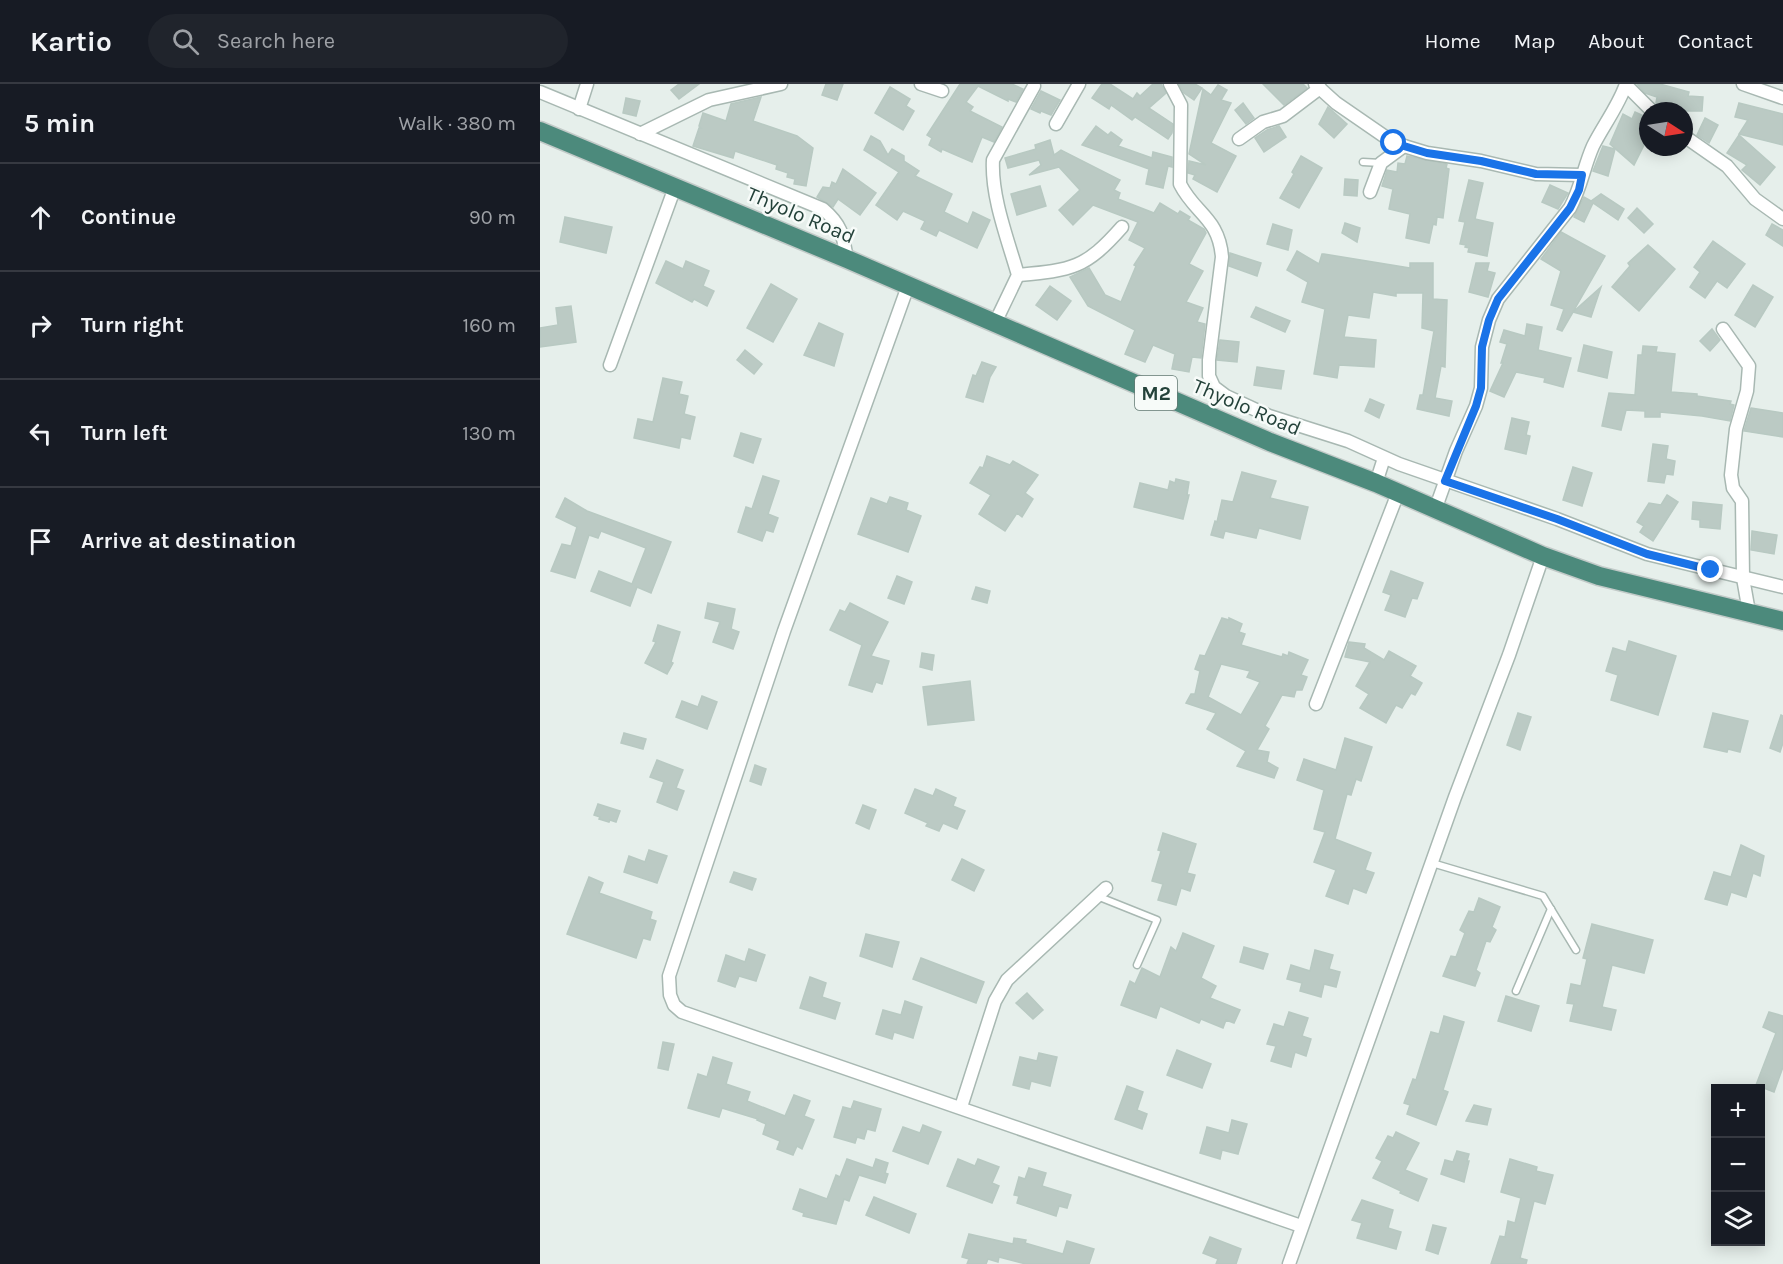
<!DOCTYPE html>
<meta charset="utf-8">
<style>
:root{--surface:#171b24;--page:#20242c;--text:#f1f3f6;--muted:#9ea1a6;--line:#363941}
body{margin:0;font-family:Karla,sans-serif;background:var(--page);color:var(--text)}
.controls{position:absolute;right:18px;bottom:18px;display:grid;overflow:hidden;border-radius:0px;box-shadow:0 3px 15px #0003}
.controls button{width:54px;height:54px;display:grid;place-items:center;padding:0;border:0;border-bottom:2px solid var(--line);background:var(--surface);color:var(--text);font:30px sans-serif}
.compass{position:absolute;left:1099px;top:18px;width:54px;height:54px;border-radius:50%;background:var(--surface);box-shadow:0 3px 15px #0003;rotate:102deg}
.stop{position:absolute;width:18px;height:18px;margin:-14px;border:4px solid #1a73e8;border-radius:50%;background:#fff}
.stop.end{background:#1a73e8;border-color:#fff;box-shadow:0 2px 6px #0008}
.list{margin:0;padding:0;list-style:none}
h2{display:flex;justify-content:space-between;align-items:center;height:78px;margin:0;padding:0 24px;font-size:26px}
h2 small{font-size:20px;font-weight:400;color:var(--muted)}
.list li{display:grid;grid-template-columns:39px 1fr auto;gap:18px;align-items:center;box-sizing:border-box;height:108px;padding:0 24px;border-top:2px solid var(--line)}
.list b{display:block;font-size:22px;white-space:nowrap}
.list em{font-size:20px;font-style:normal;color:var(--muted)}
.icon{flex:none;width:33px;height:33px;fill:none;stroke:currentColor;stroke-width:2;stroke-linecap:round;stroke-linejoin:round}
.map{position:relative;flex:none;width:1243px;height:1180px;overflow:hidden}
header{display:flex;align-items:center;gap:36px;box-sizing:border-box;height:84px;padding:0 30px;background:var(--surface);border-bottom:2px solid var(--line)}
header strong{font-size:28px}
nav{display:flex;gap:33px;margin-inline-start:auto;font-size:21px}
.search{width:420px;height:54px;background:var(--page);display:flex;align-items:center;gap:15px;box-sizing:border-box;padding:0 21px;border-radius:33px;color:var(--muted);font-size:22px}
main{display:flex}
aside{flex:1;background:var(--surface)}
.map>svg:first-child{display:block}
</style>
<header>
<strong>Kartio</strong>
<div class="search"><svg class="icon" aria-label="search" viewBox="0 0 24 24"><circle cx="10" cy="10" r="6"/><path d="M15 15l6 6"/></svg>Search here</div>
<nav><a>Home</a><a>Map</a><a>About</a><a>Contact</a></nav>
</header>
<main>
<aside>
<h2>5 min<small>Walk · 380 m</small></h2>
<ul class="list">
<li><svg class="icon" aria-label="ahead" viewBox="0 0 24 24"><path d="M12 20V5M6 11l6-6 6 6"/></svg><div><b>Continue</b></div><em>90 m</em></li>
<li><svg class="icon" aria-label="right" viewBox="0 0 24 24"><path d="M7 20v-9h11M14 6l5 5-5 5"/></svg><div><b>Turn right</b></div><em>160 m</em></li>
<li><svg class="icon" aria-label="left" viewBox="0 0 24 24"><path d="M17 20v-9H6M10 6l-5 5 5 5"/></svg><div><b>Turn left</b></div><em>130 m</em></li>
<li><svg class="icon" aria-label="arrive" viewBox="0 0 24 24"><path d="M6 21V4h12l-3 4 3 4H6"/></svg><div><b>Arrive at destination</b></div></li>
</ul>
</aside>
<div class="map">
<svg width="1243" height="1180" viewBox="0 0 1243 1180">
<rect width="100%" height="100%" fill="#e6efeb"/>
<g fill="#bbcac4" stroke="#b8c9c2" stroke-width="1.5" fill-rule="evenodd">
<path d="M139,0H159L139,15L131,6Z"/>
<path d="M286,0H303L297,16L282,11Z"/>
<path d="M420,0H472L483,5L476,18L468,15V17L438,2L426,18L433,23L430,27L462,43L454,58L442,53L432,78L402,65L401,68L389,61L392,54L387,51Z"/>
<path d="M562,0H570L593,15L597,9L600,12L613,0H621L626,9L609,24L633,40L632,49L628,55L595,33L592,36L571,21L569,25L552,14Z"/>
<path d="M639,0H655L662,4L654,16L644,9Z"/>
<path d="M723,0H763L767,4L744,21Z"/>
<path d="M1097,0H1120L1149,8L1148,12L1163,13L1162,27H1120L1116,19L1117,13L1105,9Z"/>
<path d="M678,1L687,6L681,16L691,19L671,59L696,72L677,108L653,95L655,91L648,89L649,77L666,81L649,70L663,5L671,11Z"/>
<path d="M350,3L370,15L366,22L374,27L363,46L335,29Z"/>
<path d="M501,7L520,16L511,31L501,27L500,29L491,25Z"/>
<path d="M221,13L213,37L257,52L273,64L266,102L254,100L255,95L247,93L248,89L236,85L237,81L195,67L193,74L153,62L159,44H161L159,42L163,29L186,37L191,20Z"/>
<path d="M86,14L100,17L96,32L83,29Z"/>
<path d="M703,19L714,34L706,40L695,26Z"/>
<path d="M1199,19L1243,30V61L1199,50L1208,36L1195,33Z"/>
<path d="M788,23L807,40L794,54L779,40Z"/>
<path d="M1095,28L1108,34V53L1094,81L1070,60L1083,30L1092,35Z"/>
<path d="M1165,34L1178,41L1169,59L1157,51Z"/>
<path d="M556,42L568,51L571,48L582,56L578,62L612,74L613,68L632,73V83L628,82L623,104L606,100L609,85L542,61Z"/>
<path d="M739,42L746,53L724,68L715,54L727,46Z"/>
<path d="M1199,51L1235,83L1220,101L1202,86L1207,81L1187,69Z"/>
<path d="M331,52L340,57L348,71L352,65L364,72V77L379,87L375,92L412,110L404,128L428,140L433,128L450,136L437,164L399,146L396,152L381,145L385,137L363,127L357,136L336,121L359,88L324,66Z"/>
<path d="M510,56L514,71L521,66L580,96L574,106L580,109L578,115L614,129L620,119L638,130L640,127L650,133L648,136L664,145L666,149L649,180L663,187L646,218L663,224L657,238L665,240L661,274L652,273L649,288L632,285L635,270L613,261L605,278L585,270L595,246L548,222L530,193L549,184L565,211L581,218L596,182L594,181L605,164L589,156L598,138L553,121L533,141L519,126L540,106L519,83L489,91L501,81L499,76L468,84L465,74L496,65L495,61Z"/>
<path d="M1063,62L1075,65L1068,92L1053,87Z"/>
<path d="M761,72L782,84L759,124L740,114L754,90L752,88Z"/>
<path d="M867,72L907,80L906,84L909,85L903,134L897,133L896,141L893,140L889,159L866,154L870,130L849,125L853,105L842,102L847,86L857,88L858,79L865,80Z"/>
<path d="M303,85L336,109L320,131L298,115L293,123L277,113L283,103L290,104L292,98L296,100Z"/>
<path d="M805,95L818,96L817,112L804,111Z"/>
<path d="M929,96L943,99L935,135L953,139L947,172L928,168L929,164L925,163L926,161L920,160L925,138L919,137Z"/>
<path d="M1010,101L1028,109L1018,125L1002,118Z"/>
<path d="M500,102L506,122L477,131L471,110Z"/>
<path d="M1061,110L1084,125L1078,136L1053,119L1044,138L1034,133L1044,113L1051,117Z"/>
<path d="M1097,124L1113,140L1104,149L1088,134Z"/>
<path d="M25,133L72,143L66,169L20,158Z"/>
<path d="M805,139L820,144L817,158L802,149Z"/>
<path d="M733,140L752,146L748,166L727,160Z"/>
<path d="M1232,140L1243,146V162L1226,151Z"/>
<path d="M1021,148L1065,172L1033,228L1061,203L1051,233L1033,228L1022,247L1017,245L1024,225L1011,221L1021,187L1001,175Z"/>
<path d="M1173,157L1205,180L1187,204L1177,197L1165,214L1150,203L1160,188L1154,183Z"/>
<path d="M1108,161L1135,185L1099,227L1072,203L1090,182L1088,179Z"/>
<path d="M757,167L779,180L782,170H784L870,184V179H893V215L907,216L905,283L901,282L895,314L912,317L909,332L877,325L880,311H883L894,247L882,244L883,209H856V212L833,208L829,234L808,231L804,253L836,256L834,283L799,281L797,294L774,290L785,225L762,218L768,198L747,186Z"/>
<path d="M690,169L721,179L717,192L689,182Z"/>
<path d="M126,177L143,185L146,177L169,187L163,202L174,207L167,222L154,215L152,218L116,199Z"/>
<path d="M936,179H949L947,187L955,189L948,213L929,208Z"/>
<path d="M231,200L257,215L233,258L207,244Z"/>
<path d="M1213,201L1233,213L1215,243L1195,231Z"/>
<path d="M510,202L531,217L517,236L496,221Z"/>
<path d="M31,222L36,258L0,263V244L18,241L16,224Z"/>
<path d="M716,223L750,237L745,248L711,233Z"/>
<path d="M279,239L303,250L294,282L264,271Z"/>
<path d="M987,240L1002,243L998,266L1031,274L1023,303L1004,298L1005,294L976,288L964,313L950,307L963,279H961L967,260L960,258L964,246L985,252Z"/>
<path d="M1172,245L1180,256L1170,267L1160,257Z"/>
<path d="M680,256L699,258L697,278L677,276Z"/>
<path d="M1044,261L1072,268L1067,294L1038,287Z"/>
<path d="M1103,262L1117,263L1116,268L1135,270L1131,308L1157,310V312L1191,317L1190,320L1194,321L1190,337L1162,332L1120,328V333H1105V327L1086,326L1081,346L1062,342L1069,309L1095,311L1098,271H1102Z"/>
<path d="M205,266L222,280L214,290L197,276Z"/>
<path d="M442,278L456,283L450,293L443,318L426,313L433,291L436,292Z"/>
<path d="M717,283L744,287L741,305L714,301Z"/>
<path d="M123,294L142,298L139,310L148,312L144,330L155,333L150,355L141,353L139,364L94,354L98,335L113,338Z"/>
<path d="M830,315L844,321L839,334L825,327Z"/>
<path d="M1211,324L1243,329V353L1204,347Z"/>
<path d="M972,334L989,338L986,351L990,352L986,370L965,365Z"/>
<path d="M201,349L221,355L213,379L194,372Z"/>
<path d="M1113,360L1128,362L1126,375L1135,377L1133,391L1126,390L1124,399L1108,397Z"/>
<path d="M447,372L470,381L473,377L498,391L485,409L493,415L482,433L477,429L465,447L439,430L451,411L430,399L440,383L443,384Z"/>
<path d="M1033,383L1052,389L1042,422L1023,416Z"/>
<path d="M702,388L736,397L730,414L768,423L760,455L719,444L716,454L685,447L683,454L671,451L675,437L677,438L682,416L693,418Z"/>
<path d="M223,392L239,397L228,430L238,434L233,448L226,446L222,457L198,448L206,423L212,425Z"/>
<path d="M636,395L649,398L647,411H649L643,435L594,423L600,399L628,406L630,397L635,399Z"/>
<path d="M1127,411L1138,418L1113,457L1100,448L1104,442L1097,438L1109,419L1121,421Z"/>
<path d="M350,413L368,419L366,426L381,432L368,468L318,450L331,414L347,420Z"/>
<path d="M25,414L47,427L131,458L111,509L97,503L90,522L51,507L59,487L92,500L106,464L61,447L58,454L49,451L35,494L11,487L22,460L31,462L37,443L16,433Z"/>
<path d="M1153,418L1182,421L1180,445L1160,443V436L1152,435Z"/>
<path d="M1212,447L1237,451L1234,470L1211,466Z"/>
<path d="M851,487L883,499L877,515L872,514L865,533L845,526L851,511L843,508Z"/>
<path d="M357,492L372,498L364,520L348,514Z"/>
<path d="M436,503L450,507L447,519L432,515Z"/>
<path d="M168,519L195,525L191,545L199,548L193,565L173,558L180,538L165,534Z"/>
<path d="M310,519L348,538L331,572L349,577L342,600L336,598L332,608L309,601L322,561L290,546L300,526L305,528Z"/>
<path d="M682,534L689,536V534L702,540L699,548L705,550L701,561L742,573L743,570L748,572L749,568L768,576L761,591L767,593L762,606H756L754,613L742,611L725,642L729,645L717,666L729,668L727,678L738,684L734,694L697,682L706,667L667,645L676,629L646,619L651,610H655L660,587L655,585L660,571L665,572ZM681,580L710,587L707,593L720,598L701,631L668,613Z"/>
<path d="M118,541L140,548L131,578L133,579L127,590L105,579L116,558L113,557Z"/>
<path d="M1089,557L1136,572L1118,631L1071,616L1078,591L1066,587L1073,564L1086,568Z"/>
<path d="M809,558L825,560L824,564L844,576L849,567L876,582L870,592L882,599L875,611L871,609L862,624L856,621L846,639L820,624L829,610L816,602L830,578L805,573Z"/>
<path d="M382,569L394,571L392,586L380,583Z"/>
<path d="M430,597L434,636L388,641L383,603Z"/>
<path d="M162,612L177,618L167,645L136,633L142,617L158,623Z"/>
<path d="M978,629L991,633L980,666L967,661Z"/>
<path d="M1173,629L1208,637L1200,668L1188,665L1187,668L1164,663Z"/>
<path d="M1241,631L1243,632V659L1240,668L1230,664Z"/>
<path d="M84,649L106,655L103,665L81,659Z"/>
<path d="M805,654L832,663L821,697L816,695L811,711L807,710L795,755L831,769L825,786L834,789L826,809L813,804L808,820L786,812L796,786L774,778L785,748L774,745L784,706L757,696L764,675L796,686Z"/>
<path d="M117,676L143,686L136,704L144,707L137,726L117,718L124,698L110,693Z"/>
<path d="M215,681L226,685L221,701L210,697Z"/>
<path d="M375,705L393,712L396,705L416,714L413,722L425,727L417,745L403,739L399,747L386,742L388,739L365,729Z"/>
<path d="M58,720L80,727L76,738L70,736L69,738L59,735L60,733L54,731Z"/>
<path d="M323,721L336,726L329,745L316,739Z"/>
<path d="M623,749L656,760L647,789L655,791L650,807L641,804L636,821L618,816L623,800L612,797L621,767L618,766Z"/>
<path d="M1201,761L1224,772L1220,792L1213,789L1206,813L1191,808L1187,821L1165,815L1174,788L1191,793Z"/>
<path d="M109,766L127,772L117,799L84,788L89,772L105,778Z"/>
<path d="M422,775L444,786L434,807L412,796Z"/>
<path d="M194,788L216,795L212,806L190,798Z"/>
<path d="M49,793L63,799L59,809L112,828L110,835L116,837L110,856L103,854L96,874L27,850Z"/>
<path d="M939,814L960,823L952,843L956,846L950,858L946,857L936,886L940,889L935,902L903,892L911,872L916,873L925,849L920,846L929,827L934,828Z"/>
<path d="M1052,840L1113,856L1104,889L1072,881L1062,923L1076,926L1071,946L1030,937L1034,920L1027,919L1031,900L1041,902L1047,875L1043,874Z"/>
<path d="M643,849L674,862L661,894L676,902L670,914L700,926L694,939L686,936L683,944L661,935L659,939L620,922L616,934L581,921L590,897L595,900L602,884L620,893L631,863L636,867Z"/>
<path d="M326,850L359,858L352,883L320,872Z"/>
<path d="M704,863L728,870L723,885L700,878Z"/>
<path d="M209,865L225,871L216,897L199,892L195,903L178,897L186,871L205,878Z"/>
<path d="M775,866L793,871L789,885L800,888L796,903L784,900L781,913L760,907L762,899L747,895L751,881L770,887Z"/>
<path d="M381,874L444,898L436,919L373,895Z"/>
<path d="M270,893L286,899L282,913L300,919L295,935L260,924Z"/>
<path d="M487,909L503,926L493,935L476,919Z"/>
<path d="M966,912L999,922L991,947L958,937Z"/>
<path d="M365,917L382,923L373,954L354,948L352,955L336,950L343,926L361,931Z"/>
<path d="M749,928L768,934L762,952L771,955L766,972L755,968L751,983L731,977L736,962L727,960L734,940L744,943Z"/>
<path d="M1229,928L1243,932V983L1234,1008L1216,1001L1236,949L1223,943Z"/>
<path d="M904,932L924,938L903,1006L908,1008L896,1041L867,1030L870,1021L864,1019L873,995L876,996L891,948L899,950Z"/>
<path d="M123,958L134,960L128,986L118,984Z"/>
<path d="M637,966L671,980L662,1004L627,991Z"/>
<path d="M499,969L517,973L510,1002L491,997L489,1005L473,1001L480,973L497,977Z"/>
<path d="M173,973L192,979L186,1000L210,1008L207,1017L245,1032L254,1011L270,1017L264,1032L274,1036L262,1065L257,1062L253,1071L237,1065L240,1057L223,1050L226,1040L217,1036L218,1035L182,1024L179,1033L148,1024L158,990L167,993Z"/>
<path d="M587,1002L603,1008L597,1026L607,1030L602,1045L575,1035Z"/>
<path d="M314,1017L341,1025L335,1047L327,1045L324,1055L317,1053L315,1059L294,1053L303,1023L311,1025Z"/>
<path d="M934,1021L951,1025L947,1041L926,1037Z"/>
<path d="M692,1036L707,1040L698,1070L682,1066L680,1075L660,1069L667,1043L689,1049Z"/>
<path d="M383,1041L401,1048L388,1080L353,1067L363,1043L380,1049Z"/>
<path d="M856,1048L879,1059L865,1086L887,1095L878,1117L860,1109L861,1107L833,1094L842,1077L836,1074L848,1052L853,1054Z"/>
<path d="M917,1067L929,1070L927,1077H929L924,1098L901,1090L905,1076L913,1078Z"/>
<path d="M307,1075L333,1084L336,1075L348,1079L345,1089L348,1090L345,1099L319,1091L309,1117L304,1115L296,1140L263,1132L264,1129L253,1125L260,1105L287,1115L296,1091L300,1093Z"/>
<path d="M418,1075L435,1082L438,1075L459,1083L452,1099L459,1102L452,1119L407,1102Z"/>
<path d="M970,1075L997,1083L996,1087L1013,1091L1005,1120L994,1117L980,1174L987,1176L986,1180H951L960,1152L965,1153L968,1137L975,1139L981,1114L961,1108Z"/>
<path d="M489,1084L506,1089L502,1102L531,1111L527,1124L519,1122L516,1132L477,1119L479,1112L474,1111L479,1093L485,1095Z"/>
<path d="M334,1113L376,1130L369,1149L326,1131Z"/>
<path d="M822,1116L853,1126L848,1144L861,1148L856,1165L817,1154L822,1139L812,1136Z"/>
<path d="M893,1141L906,1144L898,1170L886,1166Z"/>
<path d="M429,1150L473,1160L474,1154L486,1156L485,1159L523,1170L527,1157L554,1165L549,1180H486L459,1173L458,1178L448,1175L446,1180H427L429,1175L422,1173Z"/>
<path d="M670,1153L701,1165L696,1180H676L678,1175L663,1169Z"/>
</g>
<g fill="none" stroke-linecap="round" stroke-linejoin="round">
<g stroke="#a8b8b2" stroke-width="9">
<g id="service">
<path d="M823,78L841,79"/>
<path d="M892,779L1003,812L1036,866"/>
<path d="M557,812L617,836L597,881"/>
<path d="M976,907L1011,825"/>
</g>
</g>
<g stroke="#a8b8b2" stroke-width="15">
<g id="minor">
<path d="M381,0L402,7"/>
<path d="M630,0L641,21L640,100C655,130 679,134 682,173L669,276V292L674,303L686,312L729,332L808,357L859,380L1017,435L1107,470L1243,503"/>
<path d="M775,0L796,19L854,59L887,69L941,77L996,90L1042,91"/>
<path d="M1203,0L1243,14"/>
<path d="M1086,1L1112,27"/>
<path d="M0,8L283,125C302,141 303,152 307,175"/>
<path d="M39,25L47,0"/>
<path d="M516,40L539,0"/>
<path d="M100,50L169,16L241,0"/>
<path d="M1144,52L1187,82L1215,115L1243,135"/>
<path d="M699,55L723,38L743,32L780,4"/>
<path d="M830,108L841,79L864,62"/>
<path d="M478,191C532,186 545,185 582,143"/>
<path d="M368,202L244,547L129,892L130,911L134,921L142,928L761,1142"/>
<path d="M455,239L478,191C468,156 451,113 453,76L494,2"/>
<path d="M1183,245L1209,282L1207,307L1196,345L1191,391L1193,404L1202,417L1203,494L1209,528"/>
<path d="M70,281L135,103"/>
<path d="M836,399L844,374"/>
<path d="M895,426L916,367L936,322L941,304L942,263L949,236L958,215L1030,124C1041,104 1044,82 1053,62C1063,42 1079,21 1086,0"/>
<path d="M776,620L858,409"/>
<path d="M421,1023L455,917L467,896L566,804"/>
<path d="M749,1180L915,713L969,571L1003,472"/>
</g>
</g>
<g stroke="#c2cac8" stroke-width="21">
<path id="trunk" d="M0,47L307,175L730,358L836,399L1003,472L1059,492L1243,537"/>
</g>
<use href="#service" stroke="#fff" stroke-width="6"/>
<use href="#minor" stroke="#fff" stroke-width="12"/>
<use href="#trunk" stroke="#4c8a7c" stroke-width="18"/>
</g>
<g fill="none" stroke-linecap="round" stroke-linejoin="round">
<path stroke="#1a73e8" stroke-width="8" d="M854,59L887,69L941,77L996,90L1042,91L1039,106L1030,124L958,215L949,236L942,263L941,304L936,322L905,397L1017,435L1107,470L1171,486"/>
</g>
<g text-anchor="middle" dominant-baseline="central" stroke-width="5" stroke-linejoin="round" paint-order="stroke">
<rect fill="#f7fbf9" stroke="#637a73" stroke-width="1.5" x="595" y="292" width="42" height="34" rx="4.5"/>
<g font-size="20" font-weight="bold" fill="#24423a">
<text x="616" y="309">M2</text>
</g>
<g font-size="21" fill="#24423a" stroke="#f7fbf9">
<text transform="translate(261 131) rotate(23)">Thyolo Road</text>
<text transform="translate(707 323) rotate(23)">Thyolo Road</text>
</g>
</g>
</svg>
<div class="controls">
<button>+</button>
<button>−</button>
<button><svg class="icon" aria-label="layers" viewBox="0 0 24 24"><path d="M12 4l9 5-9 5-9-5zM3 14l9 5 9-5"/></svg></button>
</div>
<svg class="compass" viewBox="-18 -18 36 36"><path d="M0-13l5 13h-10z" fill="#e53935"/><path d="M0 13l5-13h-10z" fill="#9ea1a6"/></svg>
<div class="stop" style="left:854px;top:59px"></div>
<div class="stop end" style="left:1171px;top:486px"></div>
</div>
</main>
